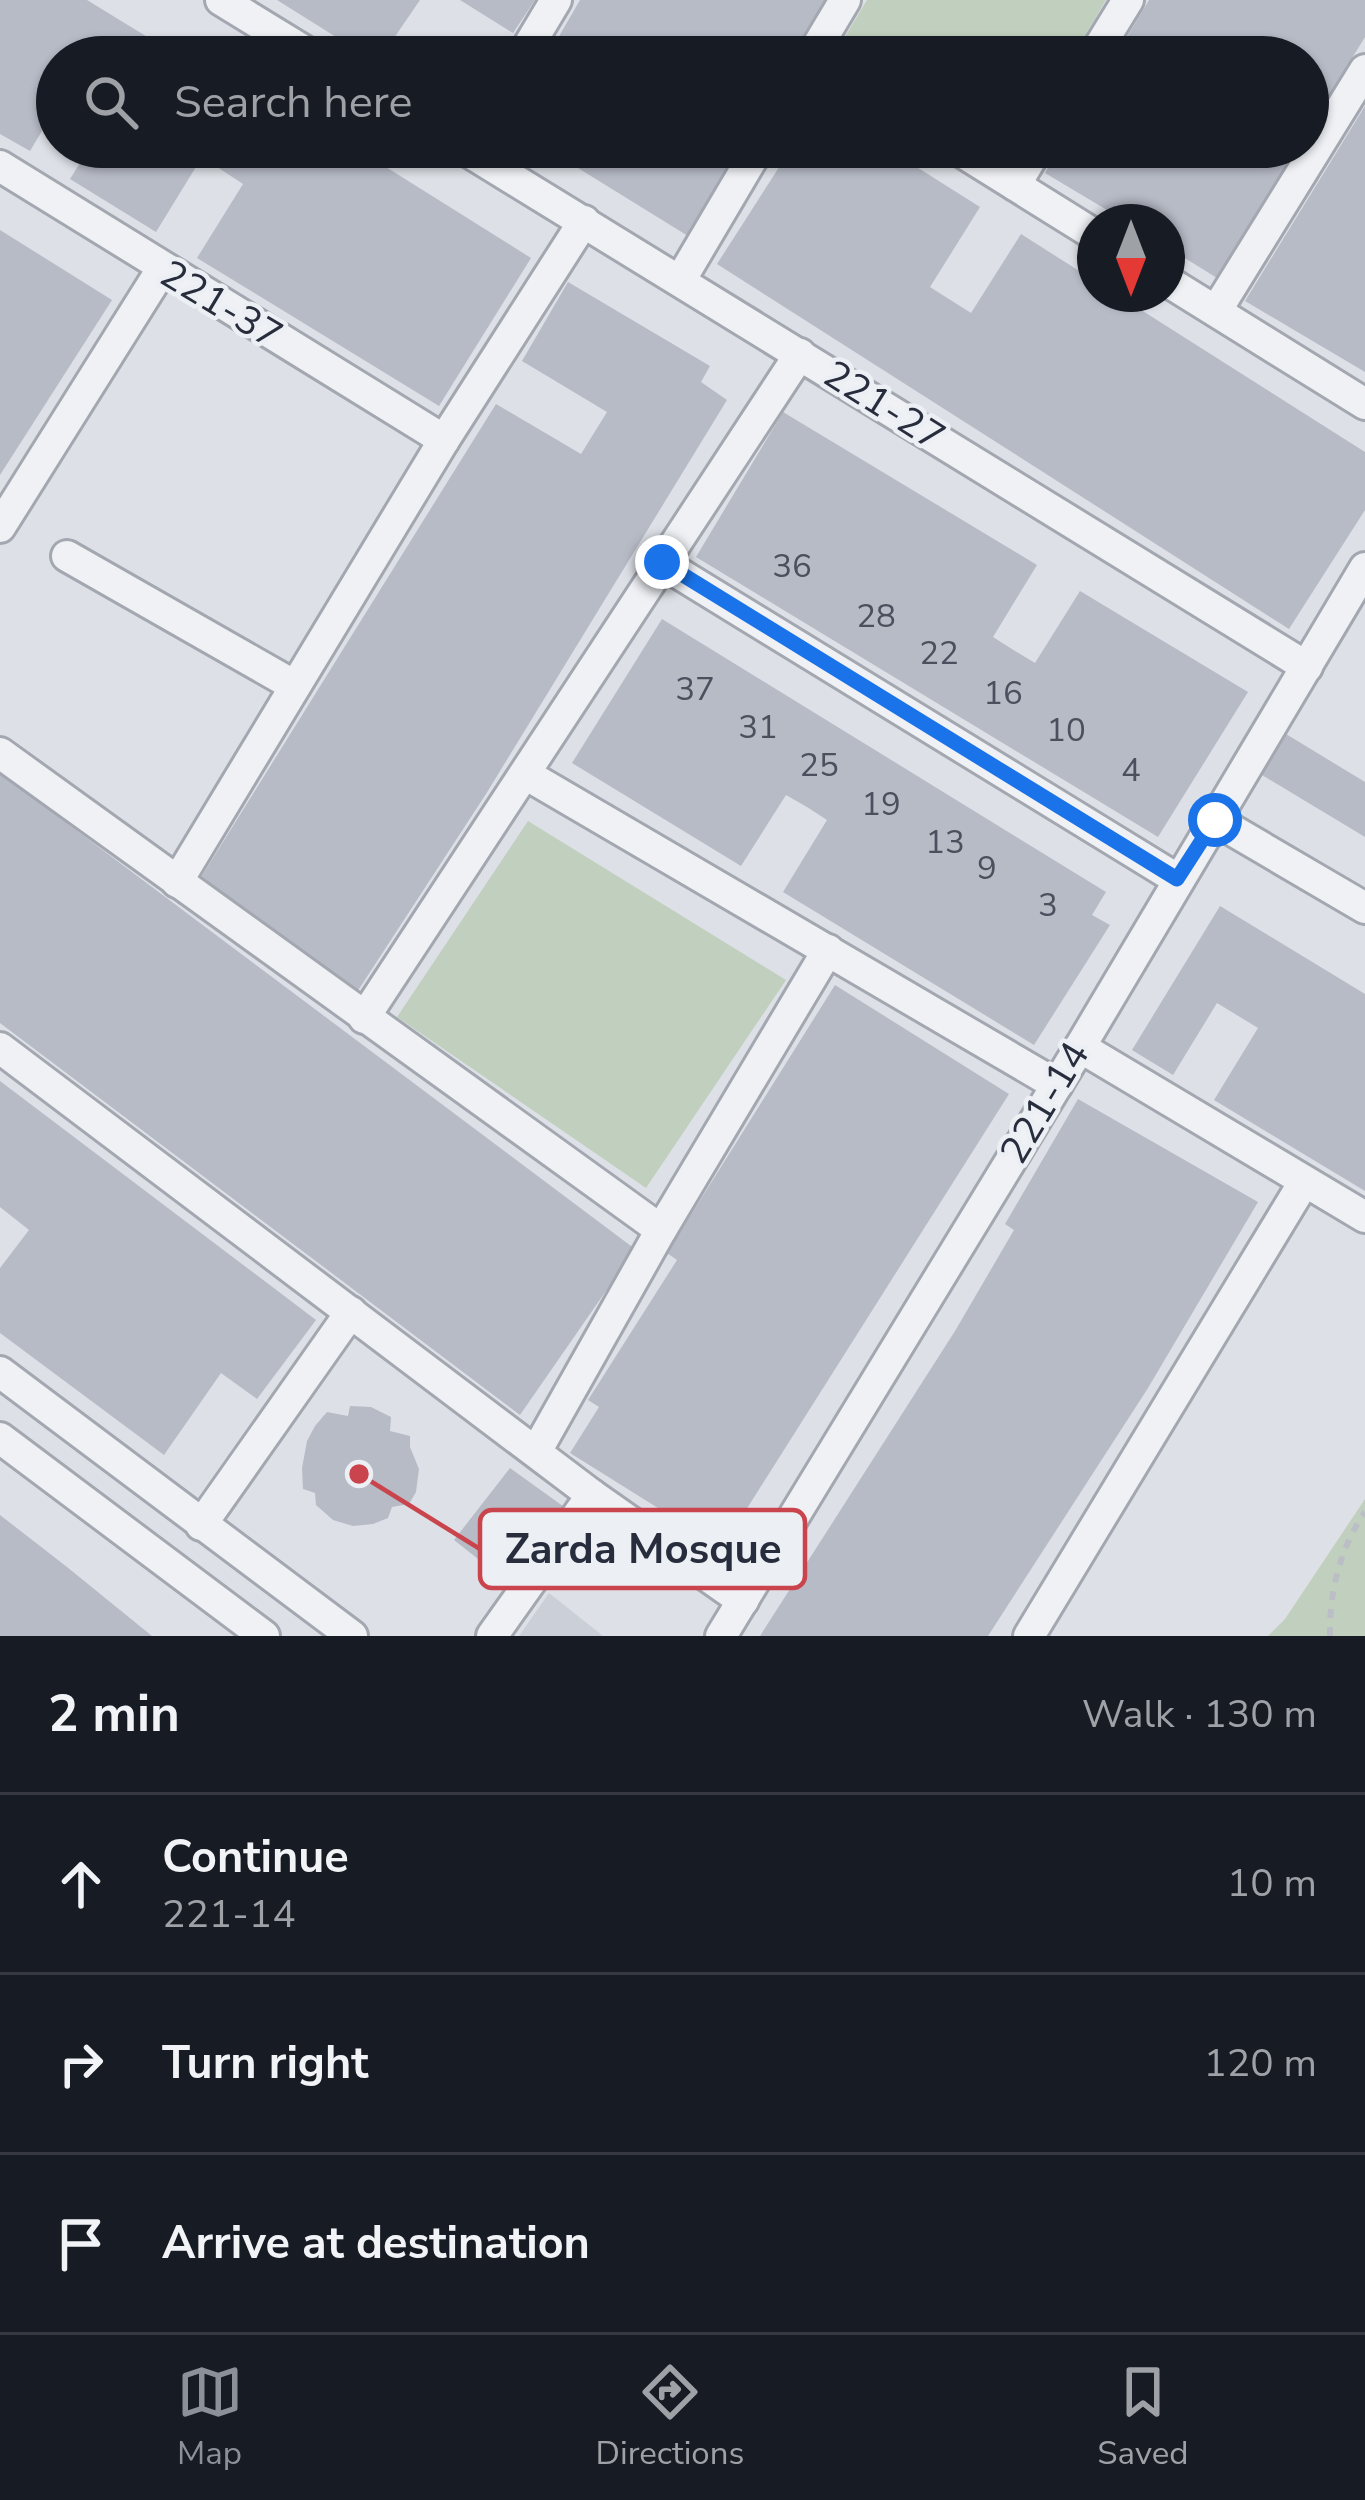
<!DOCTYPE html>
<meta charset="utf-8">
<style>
:root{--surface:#171b24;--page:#242831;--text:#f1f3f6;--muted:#9ea1a6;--line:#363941;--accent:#8c9099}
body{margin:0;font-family:"Nunito Sans",sans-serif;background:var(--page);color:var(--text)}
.compass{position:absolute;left:1077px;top:204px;width:108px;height:108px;border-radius:50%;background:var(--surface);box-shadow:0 3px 9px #0004;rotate:180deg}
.stop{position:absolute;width:36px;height:36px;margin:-27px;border:9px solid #1a73e8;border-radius:50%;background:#fff}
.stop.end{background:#1a73e8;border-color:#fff;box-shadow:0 3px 12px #0008}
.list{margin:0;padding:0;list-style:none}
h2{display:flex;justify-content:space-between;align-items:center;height:156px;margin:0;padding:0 48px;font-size:51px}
h2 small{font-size:39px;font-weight:400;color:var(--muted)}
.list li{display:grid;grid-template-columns:78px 1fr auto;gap:36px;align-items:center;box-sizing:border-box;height:180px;padding:0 48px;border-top:3px solid var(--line)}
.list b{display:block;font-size:45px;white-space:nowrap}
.list p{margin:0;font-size:39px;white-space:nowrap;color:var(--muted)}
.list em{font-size:39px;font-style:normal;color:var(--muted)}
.icon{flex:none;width:66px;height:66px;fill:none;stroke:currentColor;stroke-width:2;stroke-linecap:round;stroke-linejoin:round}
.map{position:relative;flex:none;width:1365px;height:1636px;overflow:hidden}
.search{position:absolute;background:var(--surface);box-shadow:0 3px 9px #0004;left:36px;right:36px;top:36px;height:132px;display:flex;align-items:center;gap:30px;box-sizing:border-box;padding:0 42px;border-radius:66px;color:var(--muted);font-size:45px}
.sheet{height:696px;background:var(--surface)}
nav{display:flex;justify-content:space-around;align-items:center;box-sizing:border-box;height:168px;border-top:3px solid var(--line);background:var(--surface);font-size:33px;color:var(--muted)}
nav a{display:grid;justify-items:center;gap:6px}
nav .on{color:var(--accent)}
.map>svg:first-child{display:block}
</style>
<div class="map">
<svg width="1365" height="1636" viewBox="0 0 1365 1636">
<rect width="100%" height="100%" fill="#dde0e6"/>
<path fill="#cbcfd8" d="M549,1593L603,1636H519Z"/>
<g fill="#c1d0be">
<path d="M867,0H1106L1072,57H871L843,40Z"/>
<path d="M528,821L786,980L646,1188L397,1017Z"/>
<path d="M1365,1499V1636H1268L1285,1619Z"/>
</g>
<g fill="#b7bbc6">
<path d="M0,0H87L180,57H57V106L30,151L0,134Z"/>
<path d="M277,0H420L381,57H368Z"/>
<path d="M460,0H535L513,33Z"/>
<path d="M580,0H830L796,57H547Z"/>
<path d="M1149,0H1365V37L1308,130V57H1115Z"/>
<path d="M1365,106V372L1245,301Z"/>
<path d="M90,147H354L531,258L439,406L197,258L243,184L202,157L156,232L70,179Z"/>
<path d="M544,147H743L688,236Z"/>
<path d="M792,147H885L980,207L930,287L971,313L1021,234L1095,281V294H1116L1365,452V510L1289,629L717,264Z"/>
<path d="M1060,147H1298L1217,278L1167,247V222H1127L1045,173Z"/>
<path d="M0,230L112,300L0,475Z"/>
<path d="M568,282L710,366L701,382L727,400L486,794L357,992L198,882L496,404L581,454L607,412L522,361Z"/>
<path d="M783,412L1037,565L993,637L1015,651L1035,663L1080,591L1248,692L1158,837L696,557Z"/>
<path d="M662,619L1106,892L1092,915L1110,925L1034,1045L783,892L827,820L807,807L786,795L741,866L572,763Z"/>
<path d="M1286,734L1365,782V837L1262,775Z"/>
<path d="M0,773L635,1249L520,1415L0,1023Z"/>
<path d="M1220,906L1365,994V1191L1214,1100L1258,1028L1217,1003L1173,1075L1132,1050Z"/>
<path d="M835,985L1009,1094L722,1548L570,1453L599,1407L588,1400L677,1260L667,1253Z"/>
<path d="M0,1081L316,1320L257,1399L221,1373L164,1455L0,1333V1268L29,1230L0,1207Z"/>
<path d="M1078,1099L1258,1202L1148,1388L988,1636H760L955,1331L1014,1230L1005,1224Z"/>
<path d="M350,1406L371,1407L391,1417L390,1431L410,1436V1447L419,1469L416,1492L409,1504L392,1507L388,1518L373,1524L353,1526L333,1520L316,1505L315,1493L303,1489L302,1468L307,1441L315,1426L327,1412L348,1416Z"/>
<path d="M510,1468L567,1509L511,1585L454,1540Z"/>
<path d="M0,1515L67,1567L152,1636H0Z"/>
</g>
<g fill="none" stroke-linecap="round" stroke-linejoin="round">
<g stroke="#a3a7b0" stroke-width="36">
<g id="minor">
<path d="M221,0L314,57"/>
<path d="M522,57L556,0"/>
<path d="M811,57L845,0"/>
<path d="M1093,57L1128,0"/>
<path d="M461,147L1307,667"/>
<path d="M954,147L1095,235"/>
<path d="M0,166L444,440"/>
<path d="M1015,185L1038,147"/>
<path d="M681,279L759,147"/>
<path d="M1167,281L1365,404"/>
<path d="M1216,311L1365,70"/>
<path d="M0,527L162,269"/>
<path d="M67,556L295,686"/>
<path d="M662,563L1177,879"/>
<path d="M0,753L661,1230"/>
<path d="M527,775L1057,1085"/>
<path d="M1215,820L1365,908"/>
<path d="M177,882L444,440L584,221"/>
<path d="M364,1018L800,354"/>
<path d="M1080,1047L1365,1217"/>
<path d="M0,1048L592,1495L743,1601"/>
<path d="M0,1372L352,1636"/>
<path d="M0,1438L264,1636"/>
<path d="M537,1450L661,1230L828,950"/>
<path d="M201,1525L351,1312"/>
<path d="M492,1636L592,1495"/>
<path d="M721,1636L1080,1047L1365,568"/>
<path d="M1029,1636L1304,1182"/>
</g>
</g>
<path stroke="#bbbec5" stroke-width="6" stroke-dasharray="9 9" stroke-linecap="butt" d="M1330,1636C1329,1593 1340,1548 1365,1512"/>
<use href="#minor" stroke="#eff1f5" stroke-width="30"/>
</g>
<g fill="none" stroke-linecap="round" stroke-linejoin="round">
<path stroke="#1a73e8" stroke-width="15" d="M662,562L1177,879L1215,820"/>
</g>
<g text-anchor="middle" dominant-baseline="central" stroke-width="9" stroke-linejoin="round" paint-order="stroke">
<g font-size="33" fill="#4b505e">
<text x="792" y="566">36</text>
<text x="876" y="616">28</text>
<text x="939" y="653">22</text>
<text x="695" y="689">37</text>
<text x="1003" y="693">16</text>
<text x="758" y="727">31</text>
<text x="1066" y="730">10</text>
<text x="819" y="765">25</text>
<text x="1131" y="770">4</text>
<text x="881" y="804">19</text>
<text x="945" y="842">13</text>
<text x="987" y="868">9</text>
<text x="1048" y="905">3</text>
</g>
<g font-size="39" fill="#272d3c" stroke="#eceff4">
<text transform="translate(221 305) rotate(31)">221-37</text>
<text transform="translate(884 406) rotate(32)">221-27</text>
<text transform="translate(1045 1103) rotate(-59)">221-14</text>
</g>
</g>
<path fill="none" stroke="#c9444d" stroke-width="4.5" d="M359 1474L480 1549"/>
<circle fill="#c9444d" stroke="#eceff4" stroke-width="4.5" cx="359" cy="1474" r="12"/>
<rect fill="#eceff4" stroke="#c9444d" stroke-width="4.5" x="480" y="1510" width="325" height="78" rx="12"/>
<g font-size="42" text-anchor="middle" font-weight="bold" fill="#272d3c">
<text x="643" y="1563">Zarda Mosque</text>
</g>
</svg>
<svg class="compass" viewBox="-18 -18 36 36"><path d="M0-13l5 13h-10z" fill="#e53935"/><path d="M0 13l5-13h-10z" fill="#9ea1a6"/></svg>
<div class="stop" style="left:1215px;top:820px"></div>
<div class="stop end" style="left:662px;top:562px"></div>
<div class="search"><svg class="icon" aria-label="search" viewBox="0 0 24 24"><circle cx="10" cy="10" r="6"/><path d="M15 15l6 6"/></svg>Search here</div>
</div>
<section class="sheet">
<h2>2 min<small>Walk · 130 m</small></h2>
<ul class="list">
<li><svg class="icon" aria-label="ahead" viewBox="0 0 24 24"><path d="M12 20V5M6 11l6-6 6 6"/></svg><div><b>Continue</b><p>221-14</p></div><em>10 m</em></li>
<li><svg class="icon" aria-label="right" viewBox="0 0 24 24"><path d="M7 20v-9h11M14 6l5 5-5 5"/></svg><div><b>Turn right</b></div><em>120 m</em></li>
<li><svg class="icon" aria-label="arrive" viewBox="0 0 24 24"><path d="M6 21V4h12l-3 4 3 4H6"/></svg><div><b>Arrive at destination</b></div></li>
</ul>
</section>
<nav>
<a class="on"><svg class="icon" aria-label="map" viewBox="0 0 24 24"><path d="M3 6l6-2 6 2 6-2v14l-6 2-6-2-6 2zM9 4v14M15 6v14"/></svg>Map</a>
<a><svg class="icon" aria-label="directions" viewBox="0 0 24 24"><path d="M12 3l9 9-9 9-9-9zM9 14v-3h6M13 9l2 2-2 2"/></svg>Directions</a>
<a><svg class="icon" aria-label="saved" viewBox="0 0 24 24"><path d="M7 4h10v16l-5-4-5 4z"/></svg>Saved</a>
</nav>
